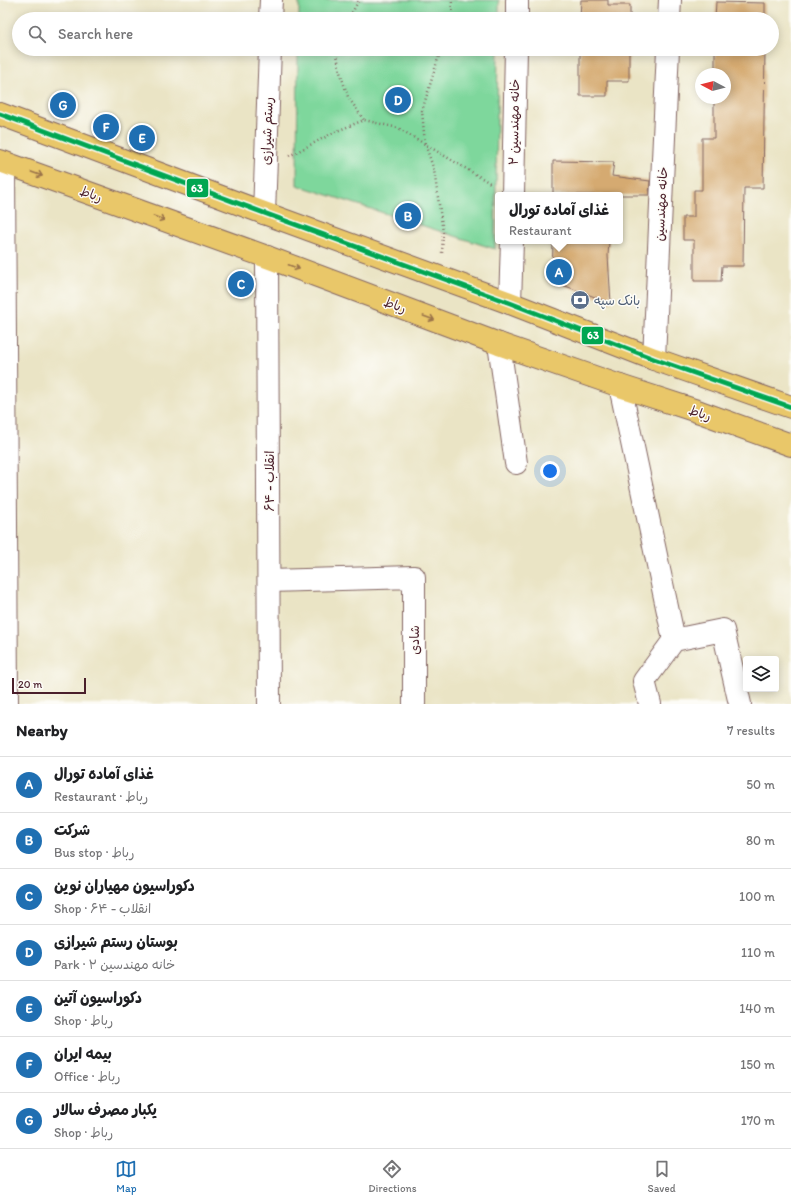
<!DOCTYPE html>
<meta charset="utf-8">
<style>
:root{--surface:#fff;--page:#f6f6f6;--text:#202124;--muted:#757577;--line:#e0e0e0;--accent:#1f6fb2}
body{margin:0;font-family:Itim,"Playpen Sans Arabic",sans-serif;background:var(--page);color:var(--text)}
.controls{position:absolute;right:12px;bottom:12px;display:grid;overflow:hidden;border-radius:4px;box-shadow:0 2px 10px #0003}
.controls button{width:36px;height:36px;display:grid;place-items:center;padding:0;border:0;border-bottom:1px solid var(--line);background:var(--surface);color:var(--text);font:20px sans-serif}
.compass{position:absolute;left:695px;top:68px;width:36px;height:36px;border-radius:50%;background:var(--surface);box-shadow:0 2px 10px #0003;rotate:277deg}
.scale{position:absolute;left:12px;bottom:10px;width:74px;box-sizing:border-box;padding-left:4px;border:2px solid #4a1f2b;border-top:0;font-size:11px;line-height:14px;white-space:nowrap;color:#4a1f2b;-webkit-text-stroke:3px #fdfcf7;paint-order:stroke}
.you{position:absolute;left:550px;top:471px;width:14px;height:14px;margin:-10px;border:3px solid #fff;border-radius:50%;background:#1a73e8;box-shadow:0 0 0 6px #1a73e833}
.badge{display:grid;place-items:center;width:26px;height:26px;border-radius:50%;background:var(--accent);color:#fff;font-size:13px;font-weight:700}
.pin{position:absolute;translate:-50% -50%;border:2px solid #fff;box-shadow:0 1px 4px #0006}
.popup{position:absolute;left:495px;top:192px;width:128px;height:52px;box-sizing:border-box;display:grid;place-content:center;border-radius:4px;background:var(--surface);filter:drop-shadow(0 1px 3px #0005);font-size:13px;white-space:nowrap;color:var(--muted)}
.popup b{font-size:15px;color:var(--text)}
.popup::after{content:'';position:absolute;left:50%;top:100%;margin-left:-8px;border:8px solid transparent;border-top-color:var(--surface)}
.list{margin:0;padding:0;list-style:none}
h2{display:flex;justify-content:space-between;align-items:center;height:52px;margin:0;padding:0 16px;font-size:17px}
h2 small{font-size:13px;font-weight:400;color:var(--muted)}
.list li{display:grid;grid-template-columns:26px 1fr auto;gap:12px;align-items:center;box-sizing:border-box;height:56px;padding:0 16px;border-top:1px solid var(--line)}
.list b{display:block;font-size:15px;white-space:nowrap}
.list p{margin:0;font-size:13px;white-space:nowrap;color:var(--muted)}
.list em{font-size:13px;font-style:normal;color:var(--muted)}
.icon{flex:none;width:22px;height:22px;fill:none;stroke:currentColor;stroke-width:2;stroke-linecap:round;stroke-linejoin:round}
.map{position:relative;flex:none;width:791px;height:704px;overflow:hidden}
.search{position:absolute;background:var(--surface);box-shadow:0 2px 10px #0003;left:12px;right:12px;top:12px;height:44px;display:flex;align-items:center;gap:10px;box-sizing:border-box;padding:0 14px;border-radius:22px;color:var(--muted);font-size:15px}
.sheet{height:444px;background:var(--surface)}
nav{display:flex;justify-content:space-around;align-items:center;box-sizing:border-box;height:56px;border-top:1px solid var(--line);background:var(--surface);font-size:11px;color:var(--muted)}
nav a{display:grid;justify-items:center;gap:2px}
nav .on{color:var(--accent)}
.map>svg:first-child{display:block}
</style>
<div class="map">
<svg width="791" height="704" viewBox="0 0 791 704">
<rect width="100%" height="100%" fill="#fdfcf7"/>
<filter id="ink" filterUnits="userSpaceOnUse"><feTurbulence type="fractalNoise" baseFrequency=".025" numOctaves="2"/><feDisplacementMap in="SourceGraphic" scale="8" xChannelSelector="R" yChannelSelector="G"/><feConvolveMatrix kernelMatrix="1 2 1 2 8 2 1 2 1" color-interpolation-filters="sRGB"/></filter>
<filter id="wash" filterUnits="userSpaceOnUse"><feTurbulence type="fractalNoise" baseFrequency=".012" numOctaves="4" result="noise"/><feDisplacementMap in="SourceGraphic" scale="16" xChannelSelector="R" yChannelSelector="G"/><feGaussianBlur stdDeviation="0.9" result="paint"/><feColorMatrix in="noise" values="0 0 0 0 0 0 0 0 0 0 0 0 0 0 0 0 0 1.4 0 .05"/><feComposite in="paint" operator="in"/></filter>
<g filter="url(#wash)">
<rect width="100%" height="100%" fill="#eae4c5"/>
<g fill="#7ed79c" stroke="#647b64">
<rect x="299" y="0" width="200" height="19"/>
<path d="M298,49H498L495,249L297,185Z"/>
</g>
<g id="blocks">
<g fill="#d5aa71">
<path d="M581,0H608V5H630V19H580Z"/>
<path d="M716,2L765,3V19H715Z"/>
<path d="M580,49H629V81H607V96H580Z"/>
<path d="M715,49H765L763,188H744L743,266H722L721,281H694V240H683V217H694V190H702V138H714V98H725V74H715Z"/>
<path d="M553,161L614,162L612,176L650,181L649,195H553Z"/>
<path d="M553,241H609L608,256L611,303L552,281Z"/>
</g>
</g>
</g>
<g filter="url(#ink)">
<use href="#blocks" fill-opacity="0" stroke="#826461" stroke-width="1"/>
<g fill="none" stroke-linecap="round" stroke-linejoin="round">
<g stroke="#826461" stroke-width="24">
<g id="minor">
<path d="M270,19L271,0"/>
<path d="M517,19V0"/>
<path d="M669,19L670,0"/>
<path d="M4,163L7,704"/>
<path d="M513,195L516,49"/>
<path d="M264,213L270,49"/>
<path d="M267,257L269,704"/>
<path d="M510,303L512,241"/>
<path d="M499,344L516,463"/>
<path d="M654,359L668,49"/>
<path d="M620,386L674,640"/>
<path d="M269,581L414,577V704"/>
<path d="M650,704L644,681L674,640L723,630L740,704"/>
</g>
</g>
<g stroke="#826461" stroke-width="24">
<g id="major">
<path d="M0,114L264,213L510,303L654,359L791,407"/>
<path d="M0,161L267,257L499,344L620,386L700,412L791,445"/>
</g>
</g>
<g stroke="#826461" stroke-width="2.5" stroke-dasharray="1 3" stroke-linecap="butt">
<path d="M347,19L353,11L359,0"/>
<path d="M451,19L452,0"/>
<path d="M336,49L340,72L348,97L364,120"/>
<path d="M441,49L422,111L425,144L434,170L443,232L442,253"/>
<path d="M289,156L337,131L364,120L398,128L490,183"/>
</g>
<use href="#minor" stroke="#fff" stroke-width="22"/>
<use href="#major" stroke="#e9c769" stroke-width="22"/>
<g stroke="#fdfcf7" stroke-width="8">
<path id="bus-1" d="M0,114L264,213L510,303L654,359L791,407"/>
</g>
<use href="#bus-1" stroke="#00a651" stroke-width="5"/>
</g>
<defs><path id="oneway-shaft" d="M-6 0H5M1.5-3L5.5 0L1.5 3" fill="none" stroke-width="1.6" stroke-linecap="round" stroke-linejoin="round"/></defs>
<g stroke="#9a734a">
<use href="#oneway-shaft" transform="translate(37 174) rotate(20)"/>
<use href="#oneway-shaft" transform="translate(159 218) rotate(20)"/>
<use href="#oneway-shaft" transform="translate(294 267) rotate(21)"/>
<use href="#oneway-shaft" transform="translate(429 318) rotate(20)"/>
</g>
</g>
<defs>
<g id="bank-disc" transform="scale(1)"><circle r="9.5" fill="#5c6f8a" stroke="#fdfcf7"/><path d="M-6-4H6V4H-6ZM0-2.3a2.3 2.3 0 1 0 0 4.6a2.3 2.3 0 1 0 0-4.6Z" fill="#fff"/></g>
</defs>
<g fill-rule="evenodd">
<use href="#bank-disc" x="580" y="300"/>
</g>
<g text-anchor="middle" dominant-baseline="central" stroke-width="3" stroke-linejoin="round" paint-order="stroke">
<g font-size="13" fill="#4a1f2b" stroke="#fdfcf7">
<text transform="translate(514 122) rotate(-89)">خانه مهندسین ۲</text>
<text transform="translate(267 131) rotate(-88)">رستم شیرازی</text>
<text transform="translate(91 194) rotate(20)">رباط</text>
<text transform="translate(661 204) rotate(-87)">خانه مهندسین</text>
<text transform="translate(395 305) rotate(20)">رباط</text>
<text transform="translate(700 413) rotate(19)">رباط</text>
<text transform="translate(269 481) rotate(-90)">انقلاب - ۶۴</text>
<text transform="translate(414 640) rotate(-90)">شادی</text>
</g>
<g font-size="13" fill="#4e5e75" stroke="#fdfcf7" text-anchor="start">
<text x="594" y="300">بانک سپه</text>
</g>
</g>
<g stroke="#fdfcf7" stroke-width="1.5">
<rect x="186" y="178" width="23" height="20" rx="4" fill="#00a651"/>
<rect x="581" y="326" width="23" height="19" rx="4" fill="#00a651"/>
</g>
<g font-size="11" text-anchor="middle" font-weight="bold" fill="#fff">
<text x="197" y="192">63</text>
<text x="593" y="339">63</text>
</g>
</svg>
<div class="controls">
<button><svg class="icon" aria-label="layers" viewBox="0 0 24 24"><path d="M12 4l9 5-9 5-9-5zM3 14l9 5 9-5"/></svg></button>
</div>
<svg class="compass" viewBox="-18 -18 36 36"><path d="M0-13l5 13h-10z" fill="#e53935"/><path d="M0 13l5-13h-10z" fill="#757577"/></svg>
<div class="scale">20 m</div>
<div class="you"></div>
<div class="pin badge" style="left:559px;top:272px">A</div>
<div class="popup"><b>غذای آماده تورال</b>Restaurant</div>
<div class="pin badge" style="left:408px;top:216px">B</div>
<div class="pin badge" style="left:241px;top:284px">C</div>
<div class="pin badge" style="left:398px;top:100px">D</div>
<div class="pin badge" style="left:142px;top:138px">E</div>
<div class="pin badge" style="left:106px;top:127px">F</div>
<div class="pin badge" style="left:63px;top:105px">G</div>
<div class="search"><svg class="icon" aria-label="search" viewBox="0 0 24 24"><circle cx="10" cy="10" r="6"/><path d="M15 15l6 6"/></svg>Search here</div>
</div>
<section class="sheet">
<h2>Nearby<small>7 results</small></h2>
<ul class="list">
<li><span class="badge">A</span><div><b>غذای آماده تورال</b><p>Restaurant · رباط</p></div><em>50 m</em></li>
<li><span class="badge">B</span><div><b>شرکت</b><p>Bus stop · رباط</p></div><em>80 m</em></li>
<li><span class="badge">C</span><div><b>دکوراسیون مهیاران نوین</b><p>Shop · انقلاب - ۶۴</p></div><em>100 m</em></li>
<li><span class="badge">D</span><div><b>بوستان رستم شیرازی</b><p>Park · خانه مهندسین ۲</p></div><em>110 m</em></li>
<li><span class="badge">E</span><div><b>دکوراسیون آتین</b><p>Shop · رباط</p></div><em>140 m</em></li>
<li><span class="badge">F</span><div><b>بیمه ایران</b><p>Office · رباط</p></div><em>150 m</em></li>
<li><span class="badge">G</span><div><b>یکبار مصرف سالار</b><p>Shop · رباط</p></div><em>170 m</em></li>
</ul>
</section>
<nav>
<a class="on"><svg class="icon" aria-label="map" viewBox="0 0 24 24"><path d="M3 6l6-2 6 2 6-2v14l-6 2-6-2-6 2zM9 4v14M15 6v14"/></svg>Map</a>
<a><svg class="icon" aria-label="directions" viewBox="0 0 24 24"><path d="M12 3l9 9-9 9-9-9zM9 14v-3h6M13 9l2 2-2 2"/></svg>Directions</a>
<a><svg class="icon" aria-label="saved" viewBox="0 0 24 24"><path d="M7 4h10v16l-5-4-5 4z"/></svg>Saved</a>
</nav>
